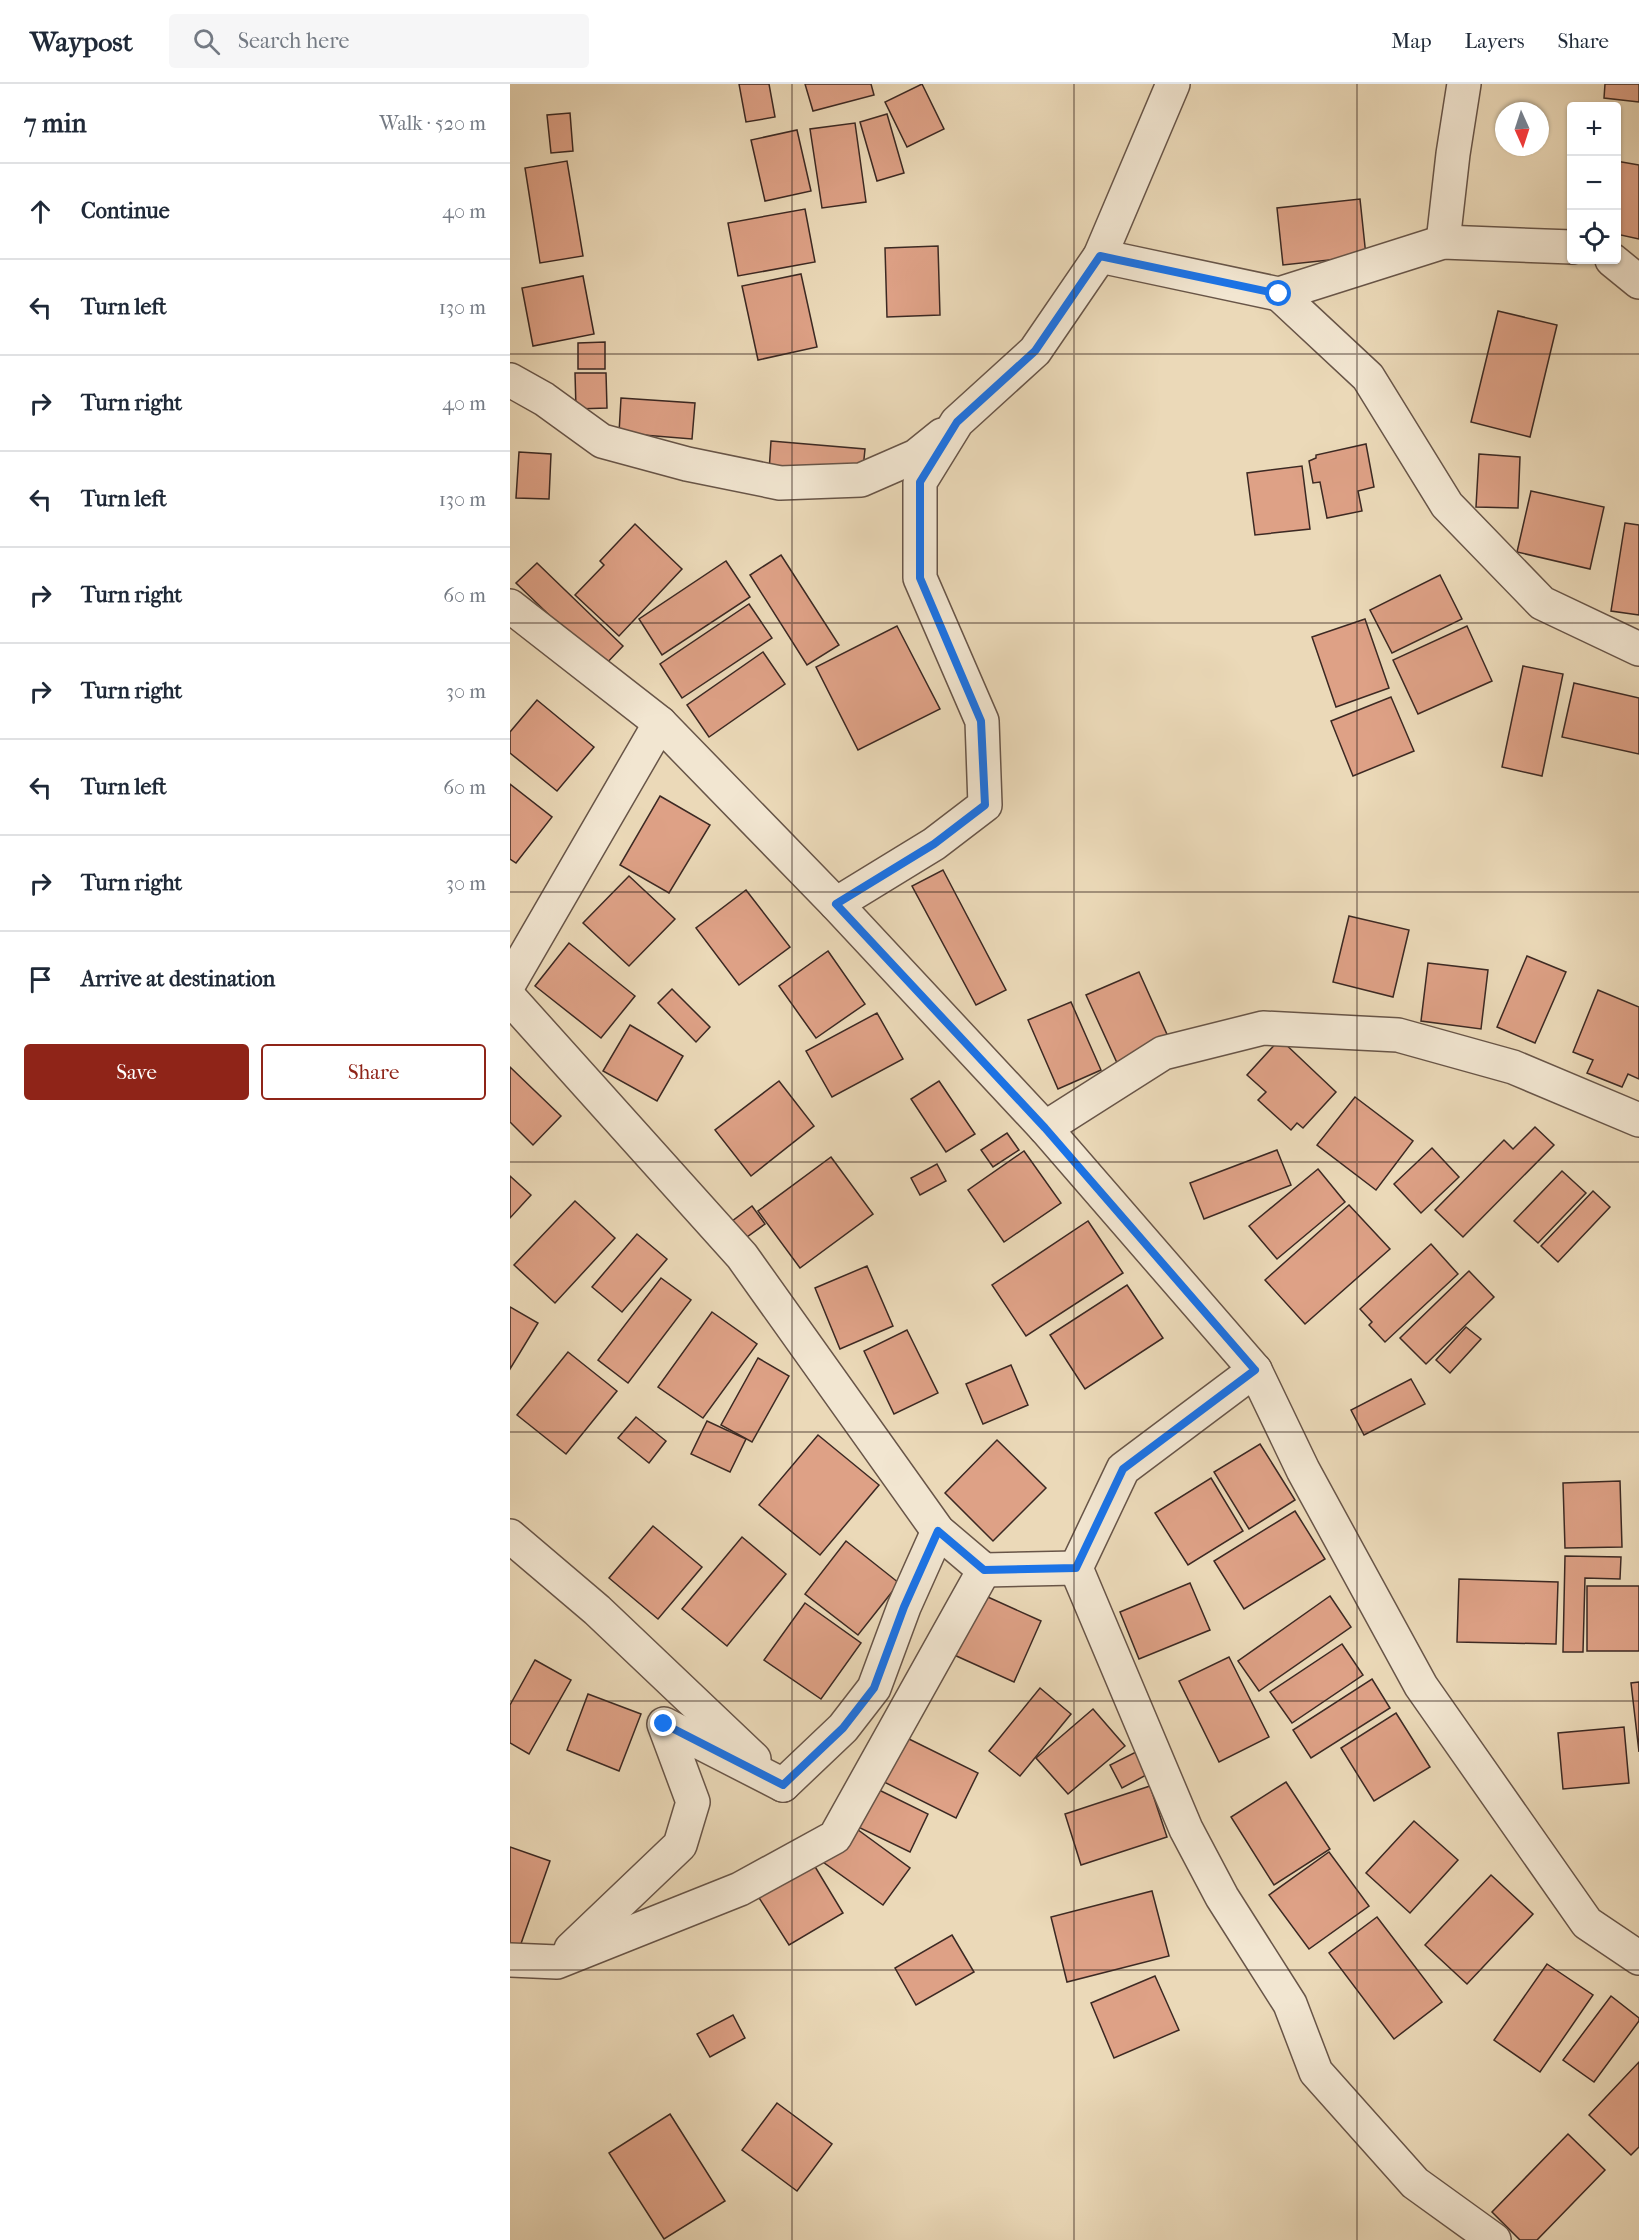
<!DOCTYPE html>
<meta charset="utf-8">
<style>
:root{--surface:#fff;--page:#f6f6f7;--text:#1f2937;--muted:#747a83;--line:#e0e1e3;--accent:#8f2418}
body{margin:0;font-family:"IM FELL French Canon",serif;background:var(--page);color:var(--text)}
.controls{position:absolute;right:18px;top:18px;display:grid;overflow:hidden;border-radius:6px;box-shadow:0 2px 4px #0004}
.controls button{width:54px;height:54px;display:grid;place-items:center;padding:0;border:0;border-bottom:2px solid var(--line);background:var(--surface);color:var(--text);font:30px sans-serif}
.compass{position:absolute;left:985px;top:18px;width:54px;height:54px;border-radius:50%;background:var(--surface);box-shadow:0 2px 4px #0004;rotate:177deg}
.stop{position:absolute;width:18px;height:18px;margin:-14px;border:4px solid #1a73e8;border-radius:50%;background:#fff}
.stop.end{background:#1a73e8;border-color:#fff;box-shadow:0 2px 6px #0008}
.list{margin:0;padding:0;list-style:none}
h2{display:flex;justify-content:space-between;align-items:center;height:78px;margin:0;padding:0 24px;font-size:26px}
h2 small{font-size:20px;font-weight:400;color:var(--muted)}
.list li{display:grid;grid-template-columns:39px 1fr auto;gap:18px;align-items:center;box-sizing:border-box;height:96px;padding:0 24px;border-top:2px solid var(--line)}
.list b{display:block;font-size:22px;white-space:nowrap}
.list em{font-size:20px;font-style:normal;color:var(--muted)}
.actions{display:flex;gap:12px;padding:18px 24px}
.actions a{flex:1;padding:14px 0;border:2px solid var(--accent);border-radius:6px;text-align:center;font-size:21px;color:var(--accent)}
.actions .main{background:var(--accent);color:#fff}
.icon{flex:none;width:33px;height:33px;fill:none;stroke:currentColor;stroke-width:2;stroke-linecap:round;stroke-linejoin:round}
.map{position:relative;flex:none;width:1129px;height:2156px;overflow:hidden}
header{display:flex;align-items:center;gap:36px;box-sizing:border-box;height:84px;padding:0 30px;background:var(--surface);border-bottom:2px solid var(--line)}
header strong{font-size:28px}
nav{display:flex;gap:33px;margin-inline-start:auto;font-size:21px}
.search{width:420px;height:54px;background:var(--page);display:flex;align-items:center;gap:15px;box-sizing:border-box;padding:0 21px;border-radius:6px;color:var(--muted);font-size:22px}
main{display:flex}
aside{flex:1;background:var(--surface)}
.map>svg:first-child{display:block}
</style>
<header>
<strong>Waypost</strong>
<div class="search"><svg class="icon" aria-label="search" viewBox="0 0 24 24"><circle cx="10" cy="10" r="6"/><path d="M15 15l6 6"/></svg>Search here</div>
<nav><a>Map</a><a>Layers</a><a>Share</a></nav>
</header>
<main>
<aside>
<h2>7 min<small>Walk · 520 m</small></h2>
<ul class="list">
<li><svg class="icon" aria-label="ahead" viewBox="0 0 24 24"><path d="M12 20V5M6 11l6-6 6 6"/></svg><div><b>Continue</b></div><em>40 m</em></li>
<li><svg class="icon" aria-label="left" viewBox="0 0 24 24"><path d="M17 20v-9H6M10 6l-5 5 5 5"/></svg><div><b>Turn left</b></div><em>130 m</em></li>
<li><svg class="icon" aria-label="right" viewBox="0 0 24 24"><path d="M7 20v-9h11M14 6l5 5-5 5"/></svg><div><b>Turn right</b></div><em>40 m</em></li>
<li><svg class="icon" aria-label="left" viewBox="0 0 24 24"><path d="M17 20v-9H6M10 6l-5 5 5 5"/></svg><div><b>Turn left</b></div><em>130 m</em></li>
<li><svg class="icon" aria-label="right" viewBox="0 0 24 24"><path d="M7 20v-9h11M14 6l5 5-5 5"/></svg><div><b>Turn right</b></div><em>60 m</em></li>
<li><svg class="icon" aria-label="right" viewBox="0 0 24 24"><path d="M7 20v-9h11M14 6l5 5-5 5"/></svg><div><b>Turn right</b></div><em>30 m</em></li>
<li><svg class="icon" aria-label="left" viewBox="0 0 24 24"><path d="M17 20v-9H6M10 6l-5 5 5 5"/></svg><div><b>Turn left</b></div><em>60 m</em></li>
<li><svg class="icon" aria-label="right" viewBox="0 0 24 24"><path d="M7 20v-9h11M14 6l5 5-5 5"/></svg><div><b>Turn right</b></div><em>30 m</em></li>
<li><svg class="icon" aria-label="arrive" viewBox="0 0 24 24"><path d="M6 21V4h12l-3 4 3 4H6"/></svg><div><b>Arrive at destination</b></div></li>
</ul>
<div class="actions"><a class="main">Save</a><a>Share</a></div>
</aside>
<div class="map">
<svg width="1129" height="2156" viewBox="0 0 1129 2156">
<rect width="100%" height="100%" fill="#ebd9b8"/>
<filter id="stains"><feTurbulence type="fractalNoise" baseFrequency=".00333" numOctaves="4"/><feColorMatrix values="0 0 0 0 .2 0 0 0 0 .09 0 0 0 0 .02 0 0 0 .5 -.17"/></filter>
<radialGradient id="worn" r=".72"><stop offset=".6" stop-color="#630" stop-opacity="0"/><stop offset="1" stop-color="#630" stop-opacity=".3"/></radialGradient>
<g fill="#dea186" stroke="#3c2923" stroke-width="1.5">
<path d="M229,0H259L265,33L236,38Z"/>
<path d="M295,0H361L364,11L303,27Z"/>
<path d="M412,0L434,45L397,63L375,18Z"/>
<path d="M1095,0H1129V18L1094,14Z"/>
<path d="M60,29L63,67L41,69L37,31Z"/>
<path d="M377,30L394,89L367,97L350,38Z"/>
<path d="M345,39L356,118L312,124L300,45Z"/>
<path d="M287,46L301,107L255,117L241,56Z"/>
<path d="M57,77L73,172L30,179L15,84Z"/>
<path d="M1106,77L1129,81V155L1106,150Z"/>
<path d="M850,115L856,172L773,181L767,124Z"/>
<path d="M295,125L305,178L228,192L218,139Z"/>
<path d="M428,162L430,231L377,233L375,164Z"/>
<path d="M291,190L307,263L248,276L232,202Z"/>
<path d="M73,192L84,250L23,262L12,204Z"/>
<path d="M988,227L1047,241L1020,353L961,338Z"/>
<path d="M95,258V285H68V259Z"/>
<path d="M65,289H96L97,324L66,325Z"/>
<path d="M111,314L185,319L182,355L109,349Z"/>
<path d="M261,357L355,365L352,395L259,388Z"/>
<path d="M856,360L864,403L848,407L852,427L817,434L810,398L803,399L799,377L806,374V371Z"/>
<path d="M9,368L41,370L39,415L6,414Z"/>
<path d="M969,370L1010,373L1008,424L966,423Z"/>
<path d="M792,382L800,445L745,451L737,389Z"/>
<path d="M1021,407L1094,423L1080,485L1007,468Z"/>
<path d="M1115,439L1129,441V531L1101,527Z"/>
<path d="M125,440L172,485L109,552L65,511L94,481L90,477Z"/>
<path d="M271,471L329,561L297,581L240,491Z"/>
<path d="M216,477L240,513L152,571L129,535Z"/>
<path d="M27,479L113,562L93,583L6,499Z"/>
<path d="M930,491L952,535L882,569L860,526Z"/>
<path d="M239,520L262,554L172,614L150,580Z"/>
<path d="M855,535L879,604L826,623L802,553Z"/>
<path d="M387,542L430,625L348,666L306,583Z"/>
<path d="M957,542L982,597L908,630L883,576Z"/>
<path d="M253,568L275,600L199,653L177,621Z"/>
<path d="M1013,582L1053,590L1032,692L992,683Z"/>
<path d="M1064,599L1129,614V670L1052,653Z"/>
<path d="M881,613L904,667L843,692L821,637Z"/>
<path d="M27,616L84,663L47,707L0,669V648Z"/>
<path d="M0,700L42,733L6,779L0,775Z"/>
<path d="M150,712L200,741L159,809L110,781Z"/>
<path d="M433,786L496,906L466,921L402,802Z"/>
<path d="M119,792L165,835L119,882L73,839Z"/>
<path d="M236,806L280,863L229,901L186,844Z"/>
<path d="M839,832L899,846L883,913L823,898Z"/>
<path d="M59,859L125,912L91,954L25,902Z"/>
<path d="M318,867L355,920L306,954L269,902Z"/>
<path d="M1017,872L1056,888L1025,959L987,943Z"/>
<path d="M918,879L978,886L971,945L911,937Z"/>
<path d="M629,888L660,957L608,981L576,911Z"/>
<path d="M162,905L200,943L186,958L148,919Z"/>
<path d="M1088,906L1129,923V995L1118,990L1112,1003L1077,989L1083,976L1063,968Z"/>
<path d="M561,918L591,986L548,1005L518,936Z"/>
<path d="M367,929L393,975L322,1013L296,967Z"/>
<path d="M120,941L173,972L147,1017L93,987Z"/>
<path d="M770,955L826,1008L793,1044L787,1039L781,1046L748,1016L756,1008L737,991Z"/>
<path d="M0,983L51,1032L23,1061L0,1038Z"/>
<path d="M269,997L304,1042L241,1092L205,1046Z"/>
<path d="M429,997L465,1050L436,1068L401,1015Z"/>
<path d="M845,1013L903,1057L866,1106L807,1061Z"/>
<path d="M1025,1043L1044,1061L953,1153L925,1126L994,1056L1003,1065Z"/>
<path d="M497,1049L509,1066L483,1083L471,1066Z"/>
<path d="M922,1064L949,1093L911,1129L884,1100Z"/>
<path d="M767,1066L781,1101L694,1135L680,1099Z"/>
<path d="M514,1067L551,1119L494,1158L458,1106Z"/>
<path d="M321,1073L363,1130L290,1184L248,1127Z"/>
<path d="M427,1080L436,1097L410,1111L401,1094Z"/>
<path d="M808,1085L835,1118L767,1175L739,1142Z"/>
<path d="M1052,1087L1076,1109L1028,1159L1004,1137Z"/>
<path d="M0,1092L21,1111L0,1134Z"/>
<path d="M1083,1107L1100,1123L1048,1178L1031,1162Z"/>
<path d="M65,1117L105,1154L45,1219L4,1181Z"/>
<path d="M839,1121L880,1165L795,1240L755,1196Z"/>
<path d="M242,1122L255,1140L230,1158L217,1141Z"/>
<path d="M578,1137L613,1189L516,1252L482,1201Z"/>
<path d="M127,1150L157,1175L112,1228L82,1203Z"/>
<path d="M921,1160L948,1190L875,1258L859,1241L862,1238L850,1225Z"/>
<path d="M357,1182L383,1242L330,1265L305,1204Z"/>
<path d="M959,1187L984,1213L916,1280L890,1254Z"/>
<path d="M151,1194L181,1216L118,1299L88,1276Z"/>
<path d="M617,1201L653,1254L575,1305L540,1251Z"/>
<path d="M0,1223L28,1239L0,1285Z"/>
<path d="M202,1228L247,1260L193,1334L148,1303Z"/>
<path d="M956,1243L971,1255L940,1289L926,1276Z"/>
<path d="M397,1246L428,1309L384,1330L354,1267Z"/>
<path d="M58,1268L107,1307L56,1370L7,1331Z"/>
<path d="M248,1274L279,1292L242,1358L211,1341Z"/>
<path d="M501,1281L518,1321L473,1340L456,1300Z"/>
<path d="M901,1295L915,1320L854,1351L841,1326Z"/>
<path d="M126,1333L156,1357L139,1379L108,1354Z"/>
<path d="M197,1337L236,1355L220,1388L181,1370Z"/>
<path d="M308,1351L369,1401L310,1471L249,1421Z"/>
<path d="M487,1356L536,1404L483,1457L435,1409Z"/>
<path d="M750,1360L785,1416L739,1445L704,1388Z"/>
<path d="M701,1394L733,1447L678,1481L645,1429Z"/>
<path d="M1110,1397L1112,1463L1055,1464L1053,1399Z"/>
<path d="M785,1427L815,1475L734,1525L704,1477Z"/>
<path d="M143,1442L192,1483L148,1535L99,1494Z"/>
<path d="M232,1453L276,1490L217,1562L172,1525Z"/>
<path d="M336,1457L389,1499L348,1551L295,1510Z"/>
<path d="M1055,1472L1111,1473L1110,1495L1075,1494L1073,1568H1053Z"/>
<path d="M949,1495L1048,1498L1046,1560L947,1558Z"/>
<path d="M680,1499L700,1546L629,1575L610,1528Z"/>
<rect x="1077" y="1502" width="52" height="65"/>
<path d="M469,1509L531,1537L504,1598L442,1570Z"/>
<path d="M820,1512L841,1543L749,1607L728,1577Z"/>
<path d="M295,1519L351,1559L311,1615L254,1576Z"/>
<path d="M832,1560L853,1591L782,1639L760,1608Z"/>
<path d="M719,1573L759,1653L709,1678L669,1597Z"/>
<path d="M25,1576L61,1596L19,1670L0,1659V1621Z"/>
<path d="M862,1595L880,1624L801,1674L783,1646Z"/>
<path d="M1129,1598V1668L1121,1599Z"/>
<path d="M530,1604L561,1630L510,1692L479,1667Z"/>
<path d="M78,1610L131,1630L109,1687L57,1666Z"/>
<path d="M583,1625L615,1662L558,1710L526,1674Z"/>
<path d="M886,1629L920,1683L864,1717L831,1664Z"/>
<path d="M1114,1643L1119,1699L1053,1705L1048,1649Z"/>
<path d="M397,1654L468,1689L446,1734L374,1698Z"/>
<path d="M626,1668L638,1690L612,1704L600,1681Z"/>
<path d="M776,1698L820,1765L764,1801L721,1733Z"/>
<path d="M640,1702L657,1753L571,1781L555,1730Z"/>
<path d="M365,1704L418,1730L400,1768L346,1742Z"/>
<path d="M904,1737L948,1776L900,1829L856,1789Z"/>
<path d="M340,1740L400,1784L373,1821L313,1778Z"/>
<path d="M0,1763L40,1777L7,1871L0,1869Z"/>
<path d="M819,1768L859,1822L799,1865L759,1811Z"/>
<path d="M301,1776L333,1829L279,1861L246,1809Z"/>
<path d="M981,1791L1023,1830L957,1900L915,1861Z"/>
<path d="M642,1807L659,1872L557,1898L541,1833Z"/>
<path d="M867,1833L932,1918L884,1955L819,1869Z"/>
<path d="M442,1851L464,1888L406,1921L385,1884Z"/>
<path d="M1037,1880L1083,1911L1030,1988L984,1956Z"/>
<path d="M645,1892L669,1946L604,1974L581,1919Z"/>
<path d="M1101,1912L1129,1934V1937L1084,1998L1053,1976Z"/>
<path d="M223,1931L235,1954L200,1973L187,1950Z"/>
<path d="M1129,1978V2063L1121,2071L1079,2031Z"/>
<path d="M267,2019L322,2060L287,2107L232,2066Z"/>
<path d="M160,2030L215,2117L154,2155L99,2069Z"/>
<path d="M1058,2050L1095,2086L1027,2156H1010L982,2128Z"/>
</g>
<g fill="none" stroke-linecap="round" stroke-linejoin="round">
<g stroke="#685548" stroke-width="36">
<g id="minor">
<path d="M933,158L943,70L954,0"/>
<path d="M590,172L769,210L933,158L1062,163"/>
<path d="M1102,176L1129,198"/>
<path d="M769,210L858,293L937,421L1032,519L1129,565"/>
<path d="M0,296L34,315L92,357L177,380L270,399L351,396L406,372L432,351"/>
<path d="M0,522L150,639L326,820L535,1044L745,1286L793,1386L911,1602L1077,1839L1129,1874"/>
<path d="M326,820L424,760L475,721L472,637L410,494V398L447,338L525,267L590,172L663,0"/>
<path d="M0,898L150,639"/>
<path d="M0,914L232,1172L428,1447L474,1486L566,1484"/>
<path d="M535,1044L653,969L753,944L888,951L1003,983L1129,1036"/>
<path d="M745,1286L613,1385L566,1484L676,1745L712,1813L780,1920L806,1988L905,2099L984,2156"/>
<path d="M0,1452L87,1526L244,1675"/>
<path d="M273,1701L333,1644L364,1604L394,1523L428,1447"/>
<path d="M61,1865L170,1761L183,1718L154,1640L273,1701"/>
<path d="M0,1876L47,1878L230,1805L325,1753L474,1486"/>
</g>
</g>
<use href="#minor" stroke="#f2e6d1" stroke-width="33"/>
</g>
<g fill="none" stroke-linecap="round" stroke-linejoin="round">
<path stroke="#1a73e8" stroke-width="8" d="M154,1640L273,1701L333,1644L364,1604L394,1523L428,1447L474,1486L566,1484L613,1385L745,1286L535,1044L326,820L424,760L475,721L471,637L410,494V398L447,338L525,267L590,172L769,210"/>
</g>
<path fill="none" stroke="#3c2923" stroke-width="1.5" stroke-opacity="0.55" d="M282,0V2156M564,0V2156M847,0V2156M0,270H1129M0,539H1129M0,808H1129M0,1078H1129M0,1348H1129M0,1617H1129M0,1886H1129"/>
<rect width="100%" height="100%" filter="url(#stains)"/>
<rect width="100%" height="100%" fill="url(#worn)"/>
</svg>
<div class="controls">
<button>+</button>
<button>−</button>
<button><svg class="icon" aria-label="locate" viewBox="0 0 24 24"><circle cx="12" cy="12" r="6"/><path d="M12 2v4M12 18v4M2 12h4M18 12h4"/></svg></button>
</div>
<svg class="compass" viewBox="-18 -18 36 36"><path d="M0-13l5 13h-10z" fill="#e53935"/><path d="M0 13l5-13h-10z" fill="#747a83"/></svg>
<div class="stop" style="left:769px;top:210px"></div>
<div class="stop end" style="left:154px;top:1640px"></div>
</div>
</main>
